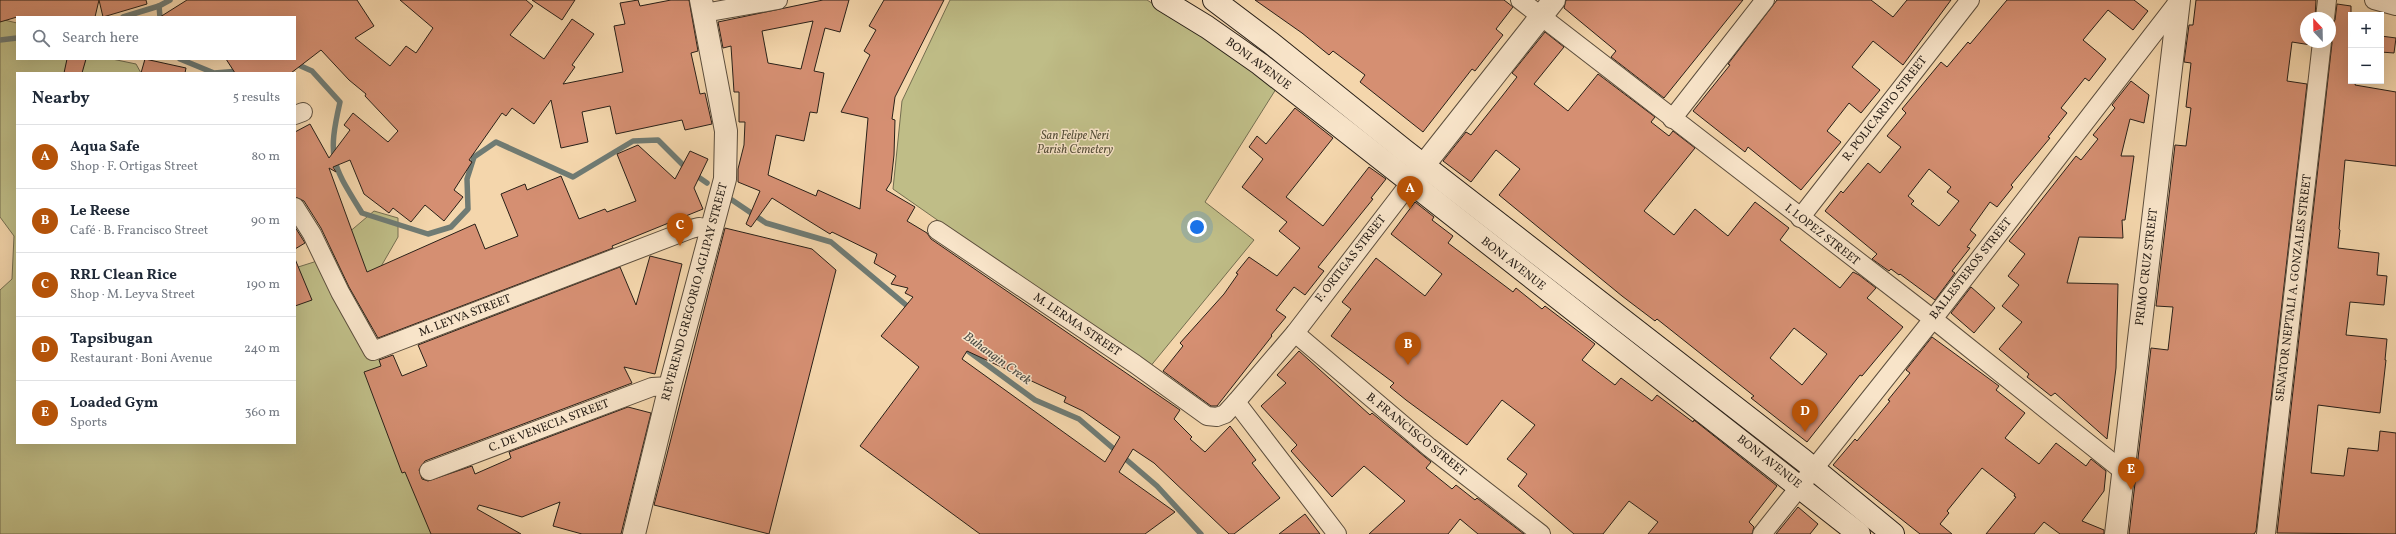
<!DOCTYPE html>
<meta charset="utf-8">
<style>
:root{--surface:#fff;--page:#f6f6f7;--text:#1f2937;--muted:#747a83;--line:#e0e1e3;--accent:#b45309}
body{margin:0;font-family:Vollkorn,serif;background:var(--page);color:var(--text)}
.controls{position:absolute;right:12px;top:12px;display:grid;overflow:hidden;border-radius:0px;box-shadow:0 4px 16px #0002}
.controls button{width:36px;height:36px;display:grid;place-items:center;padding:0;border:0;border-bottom:1px solid var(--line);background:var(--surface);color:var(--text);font:20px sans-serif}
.compass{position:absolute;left:2300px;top:12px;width:36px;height:36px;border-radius:50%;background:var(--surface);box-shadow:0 4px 16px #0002;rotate:338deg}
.you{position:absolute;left:1197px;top:227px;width:14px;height:14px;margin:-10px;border:3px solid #fff;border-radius:50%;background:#1a73e8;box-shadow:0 0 0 6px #1a73e833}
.badge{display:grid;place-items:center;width:26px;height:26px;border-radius:50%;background:var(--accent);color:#fff;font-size:13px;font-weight:700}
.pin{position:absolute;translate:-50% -33px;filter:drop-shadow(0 1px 2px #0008)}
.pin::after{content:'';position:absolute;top:21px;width:14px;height:12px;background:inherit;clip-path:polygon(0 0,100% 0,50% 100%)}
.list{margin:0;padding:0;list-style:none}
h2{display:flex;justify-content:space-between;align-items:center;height:52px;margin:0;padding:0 16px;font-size:17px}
h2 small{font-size:13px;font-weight:400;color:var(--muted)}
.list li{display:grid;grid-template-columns:26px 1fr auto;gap:12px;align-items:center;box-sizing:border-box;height:64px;padding:0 16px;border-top:1px solid var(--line)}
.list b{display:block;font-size:15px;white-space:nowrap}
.list p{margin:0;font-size:13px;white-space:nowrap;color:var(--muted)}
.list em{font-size:13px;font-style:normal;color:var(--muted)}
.icon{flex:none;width:22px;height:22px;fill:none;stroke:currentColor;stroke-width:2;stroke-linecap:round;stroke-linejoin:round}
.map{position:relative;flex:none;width:2396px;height:534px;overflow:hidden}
.search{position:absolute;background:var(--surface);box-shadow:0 4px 16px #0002;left:16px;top:16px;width:280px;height:44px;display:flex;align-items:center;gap:10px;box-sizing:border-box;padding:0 14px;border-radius:0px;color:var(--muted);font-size:15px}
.panel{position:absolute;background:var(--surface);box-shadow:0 4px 16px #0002;left:16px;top:72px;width:280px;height:372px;border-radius:0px}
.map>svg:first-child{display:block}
</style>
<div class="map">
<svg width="2396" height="534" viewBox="0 0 2396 534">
<rect width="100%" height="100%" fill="#f4d6ac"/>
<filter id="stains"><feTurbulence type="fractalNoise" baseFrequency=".005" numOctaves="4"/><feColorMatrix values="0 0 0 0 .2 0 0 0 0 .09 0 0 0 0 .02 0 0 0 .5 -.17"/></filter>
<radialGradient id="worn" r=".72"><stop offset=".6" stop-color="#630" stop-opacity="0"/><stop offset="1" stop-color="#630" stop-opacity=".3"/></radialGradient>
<g fill="#bfbd87" stroke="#746e50">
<path d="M950,0H1147L1210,40L1276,89L1205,202L1254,240L1149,368L893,189L902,101Z"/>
<path d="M0,19L17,23V59H112L136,64L141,73H17V443H295V268L314,262L374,211L398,218V237L368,289V320L415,476L437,534H0V290L12,279L14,236L0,217Z"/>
</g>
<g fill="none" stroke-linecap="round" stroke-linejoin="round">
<g stroke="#6f7b74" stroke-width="5.5">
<path d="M159,6L160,17"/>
<path d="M123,17L159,6L170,0"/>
<path d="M0,40L17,38"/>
<path d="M180,59L214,73L240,71"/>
<path d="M294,63L312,71L340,102C327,159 332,164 362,213L428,234L451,227L468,209L467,179L474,157L496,142L573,177L633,141L658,140L687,169"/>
<path d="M694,174L707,183"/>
<path d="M732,200L766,223L831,242L912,310"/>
<path d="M964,348L1035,400L1079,419L1157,486L1201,534"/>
</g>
</g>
<g fill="#d58f72" stroke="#292018" fill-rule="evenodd">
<path d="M0,0H99L95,17H17L0,22Z"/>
<path d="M99,0H146L147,4L103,17Z"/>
<path d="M187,0H357L374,26L355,38L390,66L406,46L416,53L433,28L400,0H526L533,6L510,35L544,59L572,19L594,34L572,65L575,67L563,84L623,72L614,26L625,24L620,3L638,0L640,6L671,0H689L698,51L691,53L700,94L705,93L712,124L685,130L682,120L616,134L610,106L582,112L588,142L561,148L551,100L534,124L512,108L506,116L502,113L469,160L472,162L454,190L463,197L444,221L425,205L411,222L393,208L389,213L364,194L350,160L333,167L336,172L329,168L367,272L475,224L485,249L518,236L501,194L525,184L527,190L561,176L579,219L605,209L607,212L636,201L617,154L638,145L675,179L690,151L708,159L694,188L703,209L612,246L613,248L378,338L349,287L321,228L304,201L295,197V132L310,124L329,158L350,130L344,125L353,113L388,142L398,131L365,96L366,94L349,80L321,50L291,73H235L226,59H295V17H160Z"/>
<path d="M532,0H575L562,20Z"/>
<path d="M823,0H849L840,32L825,28L814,71L824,73L817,113L810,112L804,141L776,135L768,175L816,196L818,190L860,209L868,118L841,112L870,55L864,51L876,30L869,26L884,0H944L895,97L892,119L895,120L894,155L891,182L886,190L915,207L907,221L927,233L931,239L1180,410L1174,419L1192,437L1190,439L1205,452L1230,426L1256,460L1252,463L1280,498L1234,534H1229L1154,463L1133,449L1119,472L1175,512L1145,534H980L860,446L919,367L881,336L913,297L905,293L908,288L891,284L896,276L874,263L877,254L832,232L830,234L772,198L751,227L746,224L760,191L738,182V169L744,145L745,122H739V92H734L731,46L723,48L718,22ZM813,21L801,69L768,63L762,31ZM967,351L1066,397L1064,402L1083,411L1120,437L1105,462L962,359Z"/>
<path d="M1255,0H1504L1513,7L1496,29L1503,35L1475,71L1472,69L1423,132L1360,82L1365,75L1333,51L1329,55L1302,33Z"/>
<path d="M1566,0H1743L1664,98L1611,57L1616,51L1564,8Z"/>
<path d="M1777,0H1871L1893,17L1907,0H1951L1903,65L1873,41L1852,67L1880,90L1861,113L1849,103L1827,131L1841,142L1801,190L1748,147L1745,152L1693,111L1730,65L1728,64Z"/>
<path d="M2007,0H2134L2148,11L2133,30L2108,10L2083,40L2106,59L2089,81L2085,78L2061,108L2067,113L2048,137L2050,138L2011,185L2013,187L1997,207L1990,202L1970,230L1976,235L1967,247L1970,248L1952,271L1955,273L1935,300L1900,274L1899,275L1891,269L1889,271L1872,259L1877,254L1825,211L1841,191L1843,193L1868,163L1880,173L1901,147L1887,136L1906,113L1902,109L1941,62L1947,67L1968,42L1970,44ZM1929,169L1951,187L1947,192L1959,201L1939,226L1911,204L1914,201L1908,196Z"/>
<path d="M2196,0H2316L2315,18H2306V42H2311V45L2292,42L2287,81L2307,84L2256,531L2254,534H2129L2151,348L2168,350L2173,307L2156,306L2175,145L2186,146L2191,108L2186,107L2191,63L2184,62L2189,25H2193Z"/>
<path d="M2337,4L2351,6V81H2356L2355,85L2396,92V166L2345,160L2339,229L2340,230L2338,248L2379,253L2377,275L2387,276L2384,305L2350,302L2346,335L2387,339L2385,360H2386L2380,413L2318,405L2311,473L2344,476L2348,448L2378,451L2380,431L2396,433V534L2277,533L2332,43L2330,27L2335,20Z"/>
<path d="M1545,32L1564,47L1534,84L1568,111L1598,74L1655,117L1651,122L1669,136L1673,131L1695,148L1644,211L1674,235L1695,209L1728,236L1755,202L1789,228L1780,240L1840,288L1853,272L1859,275L1876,288L1867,298L1903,327L1862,376L1860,375L1807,442L1751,398L1754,396L1657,319L1655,321L1622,296L1499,195L1520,169L1496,150L1471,182L1443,161L1466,132L1471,135L1503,95L1517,77L1512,73ZM1794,328L1827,354L1802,385L1770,358Z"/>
<path d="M2381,36L2396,38L2394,53L2381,52Z"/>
<path d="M67,59H86L82,73H64Z"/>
<path d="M145,59L186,68L185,73H141Z"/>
<path d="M2131,81L2149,95L2144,123L2130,119L2121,156H2134L2125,220H2122L2123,238L2079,237L2067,283L2118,284L2116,368L2107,439L2055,393L2051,396L2027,377L2029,374L1999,349L2022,322L2002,306L2019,285L2008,276L2025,254L2009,241L2076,156L2081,160L2098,139L2093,135L2115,108L2112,105Z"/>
<path d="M1295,108L1333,138L1286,197L1323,226L1369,167L1386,179L1371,198L1373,199L1318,267L1324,271L1305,295L1294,287L1276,310L1286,317L1271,335L1272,336L1217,406H1211L1163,371L1183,346L1180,343L1224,294L1238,274L1236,273L1249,257L1277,276L1300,248L1279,231L1287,222L1242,187L1263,159L1249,147L1257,136L1266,144Z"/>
<path d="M1415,202L1434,217L1432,220L1453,236L1448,243L1513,292L1516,288L1542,309L1545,306L1595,344L1582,360L1615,385L1621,378L1652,401L1657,395L1693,422L1694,420L1777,486L1749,522L1754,527L1752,534H1648L1658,522L1629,501L1603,534H1574L1518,486L1527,474L1507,459L1535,425L1502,400L1467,445L1406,400L1390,387L1394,383L1331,336L1351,309L1342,302L1376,258L1425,296L1442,274L1391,234Z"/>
<path d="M295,227L305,243L295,249Z"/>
<path d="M725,228L812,249L836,270L769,534L654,505Z"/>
<path d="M650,256L682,264L655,374L624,367L632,383L425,461L419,470L422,479L428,481L472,466L475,474L507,460L511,458L509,452L628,407L651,413L621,534H582L553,526L560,502L522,517L479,505L477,509L521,534H431L405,472L402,473L364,372L381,366L379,360L393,355L402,376L427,366L418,345L620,267L636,305Z"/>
<path d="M295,259L312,300L295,306Z"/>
<path d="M1971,287L1995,308L1974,333L1951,313Z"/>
<path d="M1932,337L1999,386L1996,390L2025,413L2005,438L2039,464L2056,443L2086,466L2091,459L2106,471L2104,491L2082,521L2104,530V534H2060L2044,522L2034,534H1986L2016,497L2014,496L2015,494L1982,468L1947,511L1949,513L1940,524L1952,534H1920L1833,465L1855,439L1857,441L1890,401L1888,400L1910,373L1906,370Z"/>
<path d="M1299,351L1370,415L1372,413L1431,462L1426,468L1452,489L1456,485L1475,500L1477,498L1524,534H1478L1460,519L1448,534H1369L1405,501L1364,466L1332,497L1291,451L1297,445L1261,406L1286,383L1277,375Z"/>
<path d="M1798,507L1818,524L1810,534H1776Z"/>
<path d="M1305,514L1320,534H1279Z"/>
</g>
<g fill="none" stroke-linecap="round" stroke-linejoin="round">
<g stroke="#5c4e3d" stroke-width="20">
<g id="minor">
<path d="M1520,0L1933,319L2123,471"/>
<path d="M2374,0L2396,6"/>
<path d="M704,13L778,0"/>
<path d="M2325,18L2327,0"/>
<path d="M295,115L303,112"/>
<path d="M1672,119L1765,0"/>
<path d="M295,207L312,234L340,292L373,351L691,229L699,227L711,229"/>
<path d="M1800,218L1970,0"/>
<path d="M937,230L1135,364L1207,416L1217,417L1225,414L1236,402L1295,333L1410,183"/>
<path d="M1295,333L1429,447L1541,534"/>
<path d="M1236,402L1337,534"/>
<path d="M429,471L652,387L670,386"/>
<path d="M1762,534L1933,319L2178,2"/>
<path d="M2266,534L2322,42"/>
</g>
</g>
<g stroke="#5c4e3d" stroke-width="24">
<g id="tertiary">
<path d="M1412,180L1554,0"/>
<path d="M634,534L670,386L725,179L726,131L701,0"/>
<path d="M2116,534L2179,0"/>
</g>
</g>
<g stroke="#292018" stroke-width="24">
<g id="secondary">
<path d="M1163,0L1207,27L1260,64L1859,534"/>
<path d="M1214,0L1271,43L1404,150L1803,460L1893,534"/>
</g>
</g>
<use href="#minor" stroke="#f8e4c9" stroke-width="18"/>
<use href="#tertiary" stroke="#f8e4c9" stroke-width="22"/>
<use href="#secondary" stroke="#f8e4c9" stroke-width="22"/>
</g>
<g text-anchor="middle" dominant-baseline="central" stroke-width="3" stroke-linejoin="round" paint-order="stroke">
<g font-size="12" fill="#292018" stroke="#f8e4c9">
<text transform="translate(1258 64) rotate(37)">BONI AVENUE</text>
<text transform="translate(1885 109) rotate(-52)">R. POLICARPIO STREET</text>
<text transform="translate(1822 235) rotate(38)">I. LOPEZ STREET</text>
<text transform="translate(1351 259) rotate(-52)">F. ORTIGAS STREET</text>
<text transform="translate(1513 264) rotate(38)">BONI AVENUE</text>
<text transform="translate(2147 267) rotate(-83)">PRIMO CRUZ STREET</text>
<text transform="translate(1971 269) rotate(-52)">BALLESTEROS STREET</text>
<text transform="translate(2294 288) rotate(-83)">SENATOR NEPTALI A. GONZALES STREET</text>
<text transform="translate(695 292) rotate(-75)">REVEREND GREGORIO AGLIPAY STREET</text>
<text transform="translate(465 316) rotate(-21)">M. LEYVA STREET</text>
<text transform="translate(1077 325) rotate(34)">M. LERMA STREET</text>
<text transform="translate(549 426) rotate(-21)">C. DE VENECIA STREET</text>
<text transform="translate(1416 435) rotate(39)">B. FRANCISCO STREET</text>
<text transform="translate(1769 462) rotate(38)">BONI AVENUE</text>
</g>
<g font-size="12" font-style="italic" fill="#564f39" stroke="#f8e4c9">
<text x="1075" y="136">San Felipe Neri<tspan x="1075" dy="14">Parish Cemetery</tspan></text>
</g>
<g font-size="13" font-style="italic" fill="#4c4d46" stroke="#f8e4c9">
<text transform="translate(997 359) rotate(36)">Buhangin Creek</text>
</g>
</g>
<rect width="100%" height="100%" filter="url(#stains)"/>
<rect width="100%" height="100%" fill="url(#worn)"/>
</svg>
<div class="controls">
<button>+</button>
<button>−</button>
</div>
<svg class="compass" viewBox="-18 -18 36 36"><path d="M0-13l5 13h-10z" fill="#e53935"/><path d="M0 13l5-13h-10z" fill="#747a83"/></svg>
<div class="you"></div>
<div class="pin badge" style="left:1410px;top:209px">A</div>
<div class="pin badge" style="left:1408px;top:365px">B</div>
<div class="pin badge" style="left:680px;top:246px">C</div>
<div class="pin badge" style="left:1805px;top:432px">D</div>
<div class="pin badge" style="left:2131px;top:490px">E</div>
<div class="search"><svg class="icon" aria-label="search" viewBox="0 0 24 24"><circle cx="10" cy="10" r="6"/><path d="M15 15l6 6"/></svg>Search here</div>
<section class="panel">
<h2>Nearby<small>5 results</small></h2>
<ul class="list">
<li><span class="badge">A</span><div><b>Aqua Safe</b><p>Shop · F. Ortigas Street</p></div><em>80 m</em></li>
<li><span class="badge">B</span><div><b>Le Reese</b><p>Café · B. Francisco Street</p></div><em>90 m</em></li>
<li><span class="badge">C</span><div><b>RRL Clean Rice</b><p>Shop · M. Leyva Street</p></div><em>190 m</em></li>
<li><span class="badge">D</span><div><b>Tapsibugan</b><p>Restaurant · Boni Avenue</p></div><em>240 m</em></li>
<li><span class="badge">E</span><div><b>Loaded Gym</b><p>Sports</p></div><em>360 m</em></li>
</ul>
</section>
</div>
